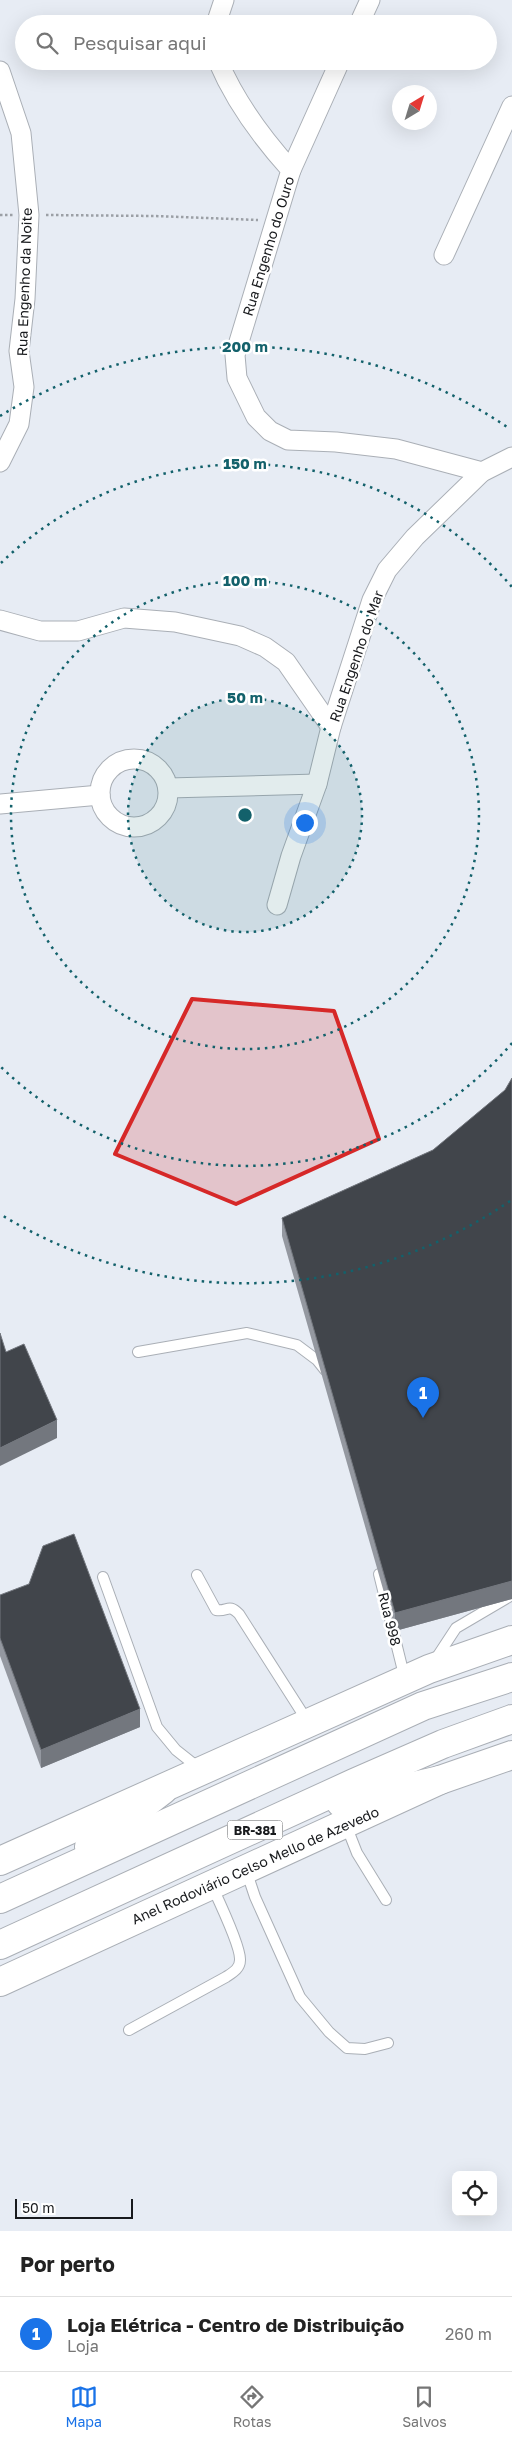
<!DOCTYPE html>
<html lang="pt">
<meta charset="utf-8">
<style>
:root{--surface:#fff;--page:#f2f2f2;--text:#222;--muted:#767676;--line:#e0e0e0;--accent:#1a73e8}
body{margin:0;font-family:"Golos Text",sans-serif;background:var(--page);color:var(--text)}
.controls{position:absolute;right:15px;bottom:15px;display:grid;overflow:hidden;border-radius:8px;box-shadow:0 5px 20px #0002}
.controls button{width:45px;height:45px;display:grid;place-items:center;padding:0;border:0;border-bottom:1px solid var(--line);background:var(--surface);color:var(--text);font:25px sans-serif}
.compass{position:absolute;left:392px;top:85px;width:45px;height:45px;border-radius:50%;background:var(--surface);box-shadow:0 5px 20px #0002;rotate:38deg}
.scale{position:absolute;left:15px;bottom:12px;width:118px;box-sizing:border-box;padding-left:5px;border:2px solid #181a1d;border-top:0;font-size:14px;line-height:18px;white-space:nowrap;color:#181a1d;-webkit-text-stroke:4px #fff;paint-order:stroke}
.you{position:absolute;left:304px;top:822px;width:18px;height:18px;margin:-12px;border:4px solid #fff;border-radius:50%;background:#1a73e8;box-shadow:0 0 0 8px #1a73e833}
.badge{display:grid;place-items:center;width:32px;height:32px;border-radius:50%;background:var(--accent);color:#fff;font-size:16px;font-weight:700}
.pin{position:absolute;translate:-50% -41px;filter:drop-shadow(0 1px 2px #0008)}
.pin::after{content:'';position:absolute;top:26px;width:18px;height:15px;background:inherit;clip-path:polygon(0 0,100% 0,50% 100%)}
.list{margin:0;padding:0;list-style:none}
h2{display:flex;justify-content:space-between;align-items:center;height:65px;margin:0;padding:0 20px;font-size:21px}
h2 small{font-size:16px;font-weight:400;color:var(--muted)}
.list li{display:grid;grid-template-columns:32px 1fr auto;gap:15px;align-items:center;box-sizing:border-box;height:75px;padding:0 20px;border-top:1px solid var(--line)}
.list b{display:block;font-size:19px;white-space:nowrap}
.list p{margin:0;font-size:16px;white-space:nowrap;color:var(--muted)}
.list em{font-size:16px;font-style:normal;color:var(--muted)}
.icon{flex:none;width:28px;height:28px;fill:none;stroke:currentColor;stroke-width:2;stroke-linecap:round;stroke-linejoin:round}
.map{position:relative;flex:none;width:512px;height:2231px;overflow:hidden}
.search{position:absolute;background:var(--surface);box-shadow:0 5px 20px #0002;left:15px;right:15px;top:15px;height:55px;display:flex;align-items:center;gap:12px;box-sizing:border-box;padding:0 18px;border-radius:28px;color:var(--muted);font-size:19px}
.sheet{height:140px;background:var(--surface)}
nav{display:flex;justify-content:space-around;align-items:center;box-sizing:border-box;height:70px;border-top:1px solid var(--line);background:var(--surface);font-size:14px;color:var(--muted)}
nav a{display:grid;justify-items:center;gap:2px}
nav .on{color:var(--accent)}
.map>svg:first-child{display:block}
</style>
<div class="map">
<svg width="512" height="2231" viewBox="0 0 512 2231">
<rect width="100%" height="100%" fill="#e7ecf4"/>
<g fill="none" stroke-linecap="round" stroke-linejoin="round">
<g stroke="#aaafb6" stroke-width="12">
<g id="service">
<path d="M138,1352L247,1333L297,1345L317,1360L325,1370"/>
<path d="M379,1574L405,1679"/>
<path d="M197,1575L216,1610C228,1612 228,1603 239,1614L308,1722"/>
<path d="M103,1577L157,1727L176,1750L200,1769"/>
<path d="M435,1660L456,1628L512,1595"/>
<path d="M346,1825L357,1853L386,1900"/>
<path d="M246,1870L255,1897L300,1997L329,2032L347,2048L365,2049L388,2043"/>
<path d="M129,2030L226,1977C232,1973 240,1969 240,1960C241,1947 218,1899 212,1886"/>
</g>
</g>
<g stroke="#aaafb6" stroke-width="21">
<g id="minor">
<path d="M216,24L224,0"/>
<path d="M359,24L370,0"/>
<path d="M218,61C235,101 262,138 291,170L235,355L237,378L256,417L270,431L288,440L336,442L396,449L482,472"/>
<path d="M0,71L21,133L29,215L25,299L19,351L24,387L19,424L0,462"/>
<path d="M291,170L340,61"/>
<path d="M444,255L512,106"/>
<path d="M0,620L40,631H78L124,618L175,622L240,636L265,647L286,662L331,727"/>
<circle cx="134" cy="793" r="34"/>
<path d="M168,788L317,784"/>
<path d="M0,804L100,795"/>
<path d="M277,905L291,856L317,784L331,727L372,600L387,570L415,537L482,472L512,457"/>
</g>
</g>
<g stroke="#aaafb6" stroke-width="30">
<g id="primary">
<path d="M0,1861L429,1669L512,1640"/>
<path d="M0,1982L440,1780L512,1755"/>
</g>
</g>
<g stroke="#aaafb6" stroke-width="30">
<g id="motorway">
<path d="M341,1803L440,1780"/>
<path d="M89,1847L163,1790"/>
<path d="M0,1899L423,1706L512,1677"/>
<path d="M0,1945L354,1783L443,1744L512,1719"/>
</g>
</g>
<g stroke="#9b9fa5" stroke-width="2.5" stroke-dasharray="2.5 2.5" stroke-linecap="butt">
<path d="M0,215H13"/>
<path d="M46,215L155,216L258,220"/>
</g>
<use href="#service" stroke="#fff" stroke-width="10"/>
<use href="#minor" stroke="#fff" stroke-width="19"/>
<use href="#primary" stroke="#fff" stroke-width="28"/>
<use href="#motorway" stroke="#fff" stroke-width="28"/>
</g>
<g fill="#9498a0">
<path d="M512,1078V1599L395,1631L282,1236V1218L433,1150L505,1090Z"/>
<path d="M0,1595L140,1727L41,1768L0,1656Z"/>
</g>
<g fill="#73777e">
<path d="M57,1420V1438L0,1466V1448Z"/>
<path d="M512,1581V1599L395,1631V1613Z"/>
<path d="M140,1709V1727L41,1768V1750Z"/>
</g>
<g fill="#41454b" stroke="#73777e">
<path d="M512,1078V1581L395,1613L282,1218L433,1150L505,1090Z"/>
<path d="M0,1333L6,1352L24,1344L57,1420L0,1448Z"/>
<path d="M74,1534L140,1709L41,1750L0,1638V1595L29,1584L43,1546Z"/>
</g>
<path fill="#d62828" fill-opacity="0.2" stroke="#d62828" stroke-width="4" stroke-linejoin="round" d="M192,999L334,1011L379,1139L236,1204L115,1154Z"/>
<circle cx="245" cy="815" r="117" fill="#13616b" fill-opacity=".12"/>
<g fill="none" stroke="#13616b" stroke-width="2.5" stroke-dasharray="2.5 5">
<circle cx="245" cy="815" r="117"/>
<circle cx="245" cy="815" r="234"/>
<path d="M512 1043A351 351 0 0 1 1 1067M1 563A351 351 0 0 1 512 587"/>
<path d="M510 1201A468 468 0 0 1 0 1214M0 416A468 468 0 0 1 510 429"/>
</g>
<g text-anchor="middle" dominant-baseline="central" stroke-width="5" stroke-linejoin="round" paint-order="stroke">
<rect fill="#fff" stroke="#5d5f61" stroke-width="1" x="227.5" y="1820.5" width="55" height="19" rx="4"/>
<g font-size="12" font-weight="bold" fill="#181a1d">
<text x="255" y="1830">BR-381</text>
</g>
<g font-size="14" fill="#181a1d" stroke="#fff">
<text transform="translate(268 246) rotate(-73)">Rua Engenho do Ouro</text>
<text transform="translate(24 282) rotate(-88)">Rua Engenho da Noite</text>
<text transform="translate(356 656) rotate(-71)">Rua Engenho do Mar</text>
<text transform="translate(390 1619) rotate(76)">Rua 998</text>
<text transform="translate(255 1865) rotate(-24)">Anel Rodoviário Celso Mello de Azevedo</text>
</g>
</g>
<circle cx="245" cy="815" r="8" fill="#13616b" stroke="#fff" stroke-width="2.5"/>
<g font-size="15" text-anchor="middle" font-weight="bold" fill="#13616b" stroke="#fff" stroke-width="5" stroke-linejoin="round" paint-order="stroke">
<text x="245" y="352">200 m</text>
<text x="245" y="469">150 m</text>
<text x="245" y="586">100 m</text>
<text x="245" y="703">50 m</text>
</g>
</svg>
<div class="controls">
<button><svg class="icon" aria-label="locate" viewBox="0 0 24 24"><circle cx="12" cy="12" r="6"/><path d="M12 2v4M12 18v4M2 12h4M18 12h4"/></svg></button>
</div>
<svg class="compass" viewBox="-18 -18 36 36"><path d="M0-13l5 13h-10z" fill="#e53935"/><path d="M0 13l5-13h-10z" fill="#767676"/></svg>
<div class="scale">50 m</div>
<div class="you"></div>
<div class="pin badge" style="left:423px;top:1418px">1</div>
<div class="search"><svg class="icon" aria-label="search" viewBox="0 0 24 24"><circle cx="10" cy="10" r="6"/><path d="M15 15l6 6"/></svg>Pesquisar aqui</div>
</div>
<section class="sheet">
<h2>Por perto<small></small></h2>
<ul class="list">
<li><span class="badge">1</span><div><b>Loja Elétrica - Centro de Distribuição</b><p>Loja</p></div><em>260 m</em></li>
</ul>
</section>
<nav>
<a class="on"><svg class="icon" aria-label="map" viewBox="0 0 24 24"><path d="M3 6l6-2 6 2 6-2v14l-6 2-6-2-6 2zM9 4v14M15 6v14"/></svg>Mapa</a>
<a><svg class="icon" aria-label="directions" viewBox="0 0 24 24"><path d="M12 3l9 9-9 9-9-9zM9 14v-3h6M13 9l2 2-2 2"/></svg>Rotas</a>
<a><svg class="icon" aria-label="saved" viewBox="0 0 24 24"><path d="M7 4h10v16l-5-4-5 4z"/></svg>Salvos</a>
</nav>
